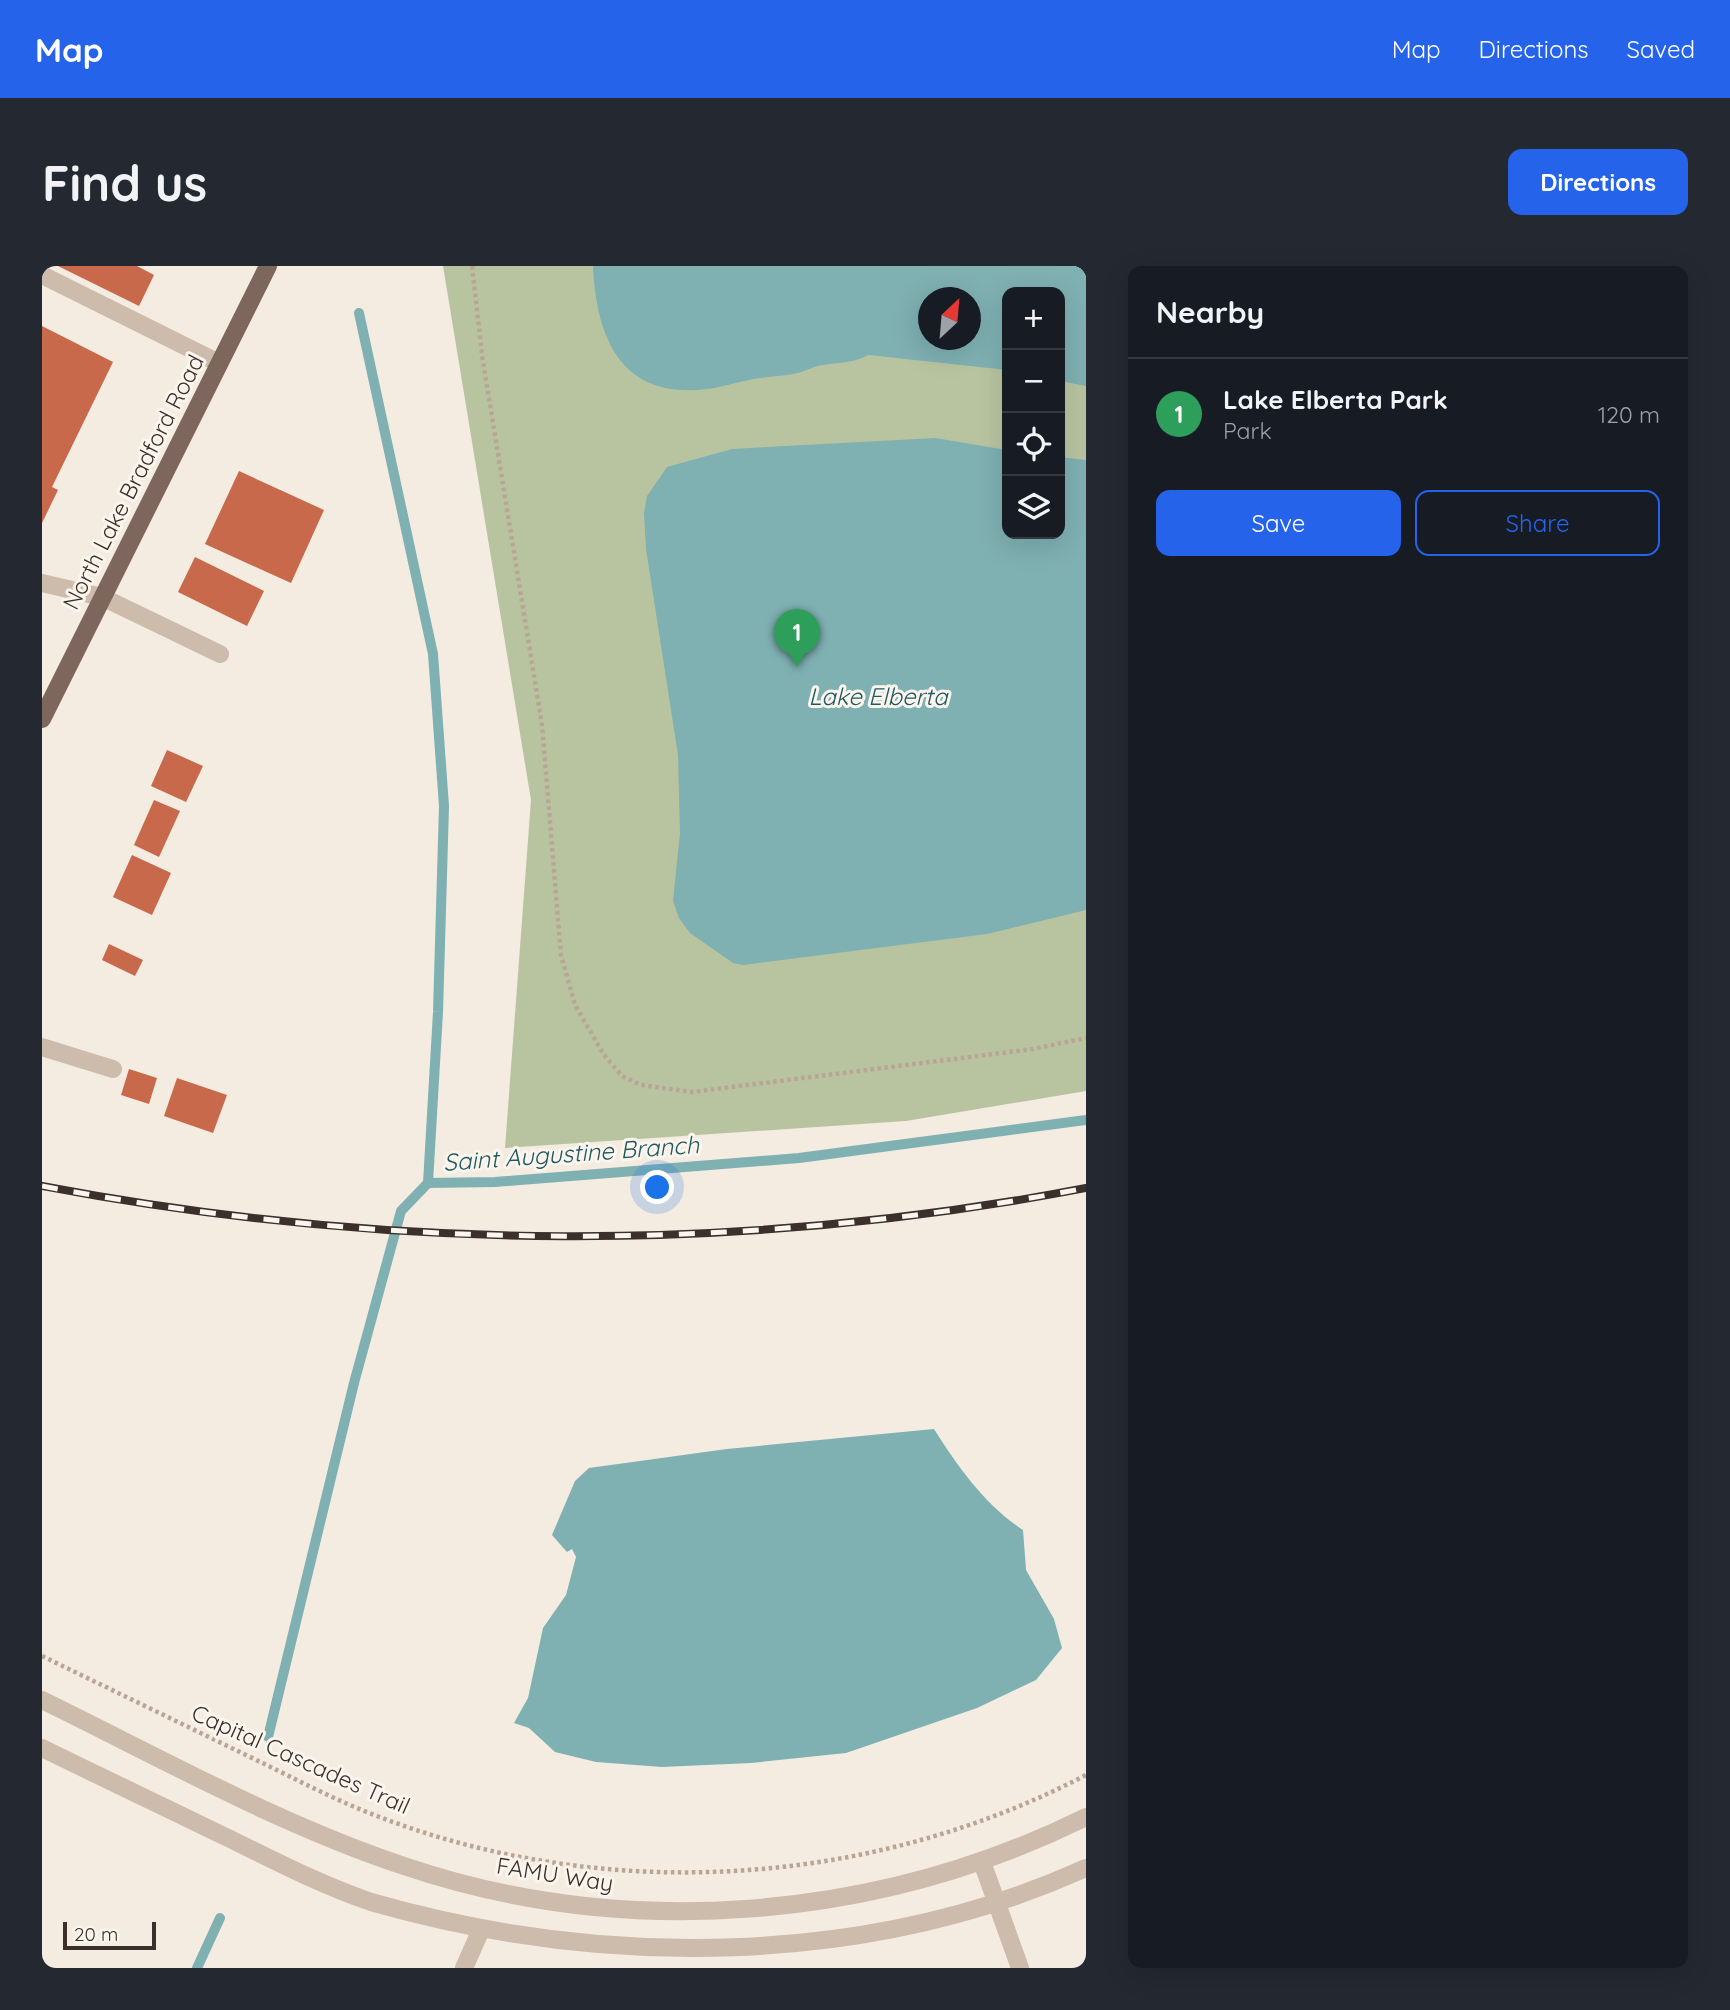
<!DOCTYPE html>
<meta charset="utf-8">
<style>
:root{--surface:#171b24;--page:#242831;--text:#f1f3f6;--muted:#9ea1a6;--line:#363941;--accent:#2563eb}
body{margin:0;font-family:Quicksand,sans-serif;background:var(--page);color:var(--text)}
.controls{position:absolute;right:21px;top:21px;display:grid;overflow:hidden;border-radius:14px;box-shadow:0 7px 28px #0002}
.controls button{width:63px;height:63px;display:grid;place-items:center;padding:0;border:0;border-bottom:2px solid var(--line);background:var(--surface);color:var(--text);font:35px sans-serif}
.compass{position:absolute;left:876px;top:21px;width:63px;height:63px;border-radius:50%;background:var(--surface);box-shadow:0 7px 28px #0002;rotate:26deg}
.scale{position:absolute;left:21px;bottom:18px;width:93px;box-sizing:border-box;padding-left:7px;border:4px solid #3b302b;border-top:0;font-size:19px;line-height:24px;white-space:nowrap;color:#3b302b;-webkit-text-stroke:5px #fbf5ee;paint-order:stroke}
.you{position:absolute;left:616px;top:922px;width:24px;height:24px;margin:-18px;border:5px solid #fff;border-radius:50%;background:#1a73e8;box-shadow:0 0 0 10px #1a73e833}
.badge{display:grid;place-items:center;width:46px;height:46px;border-radius:50%;background:var(--accent);color:#fff;font-size:23px;font-weight:700}
.pin{position:absolute;translate:-50% -58px;filter:drop-shadow(0 2px 4px #0008)}
.pin::after{content:'';position:absolute;top:37px;width:24px;height:21px;background:inherit;clip-path:polygon(0 0,100% 0,50% 100%)}
.list{margin:0;padding:0;list-style:none}
h2{display:flex;justify-content:space-between;align-items:center;height:91px;margin:0;padding:0 28px;font-size:30px}
h2 small{font-size:23px;font-weight:400;color:var(--muted)}
.list li{display:grid;grid-template-columns:46px 1fr auto;gap:21px;align-items:center;box-sizing:border-box;height:112px;padding:0 28px;border-top:2px solid var(--line)}
.list b{display:block;font-size:26px;white-space:nowrap}
.list p{margin:0;font-size:23px;white-space:nowrap;color:var(--muted)}
.list em{font-size:23px;font-style:normal;color:var(--muted)}
.actions{display:flex;gap:14px;padding:21px 28px}
.actions a{flex:1;padding:16px 0;border:2px solid var(--accent);border-radius:14px;text-align:center;font-size:24px;color:var(--accent)}
.actions .main{background:var(--accent);color:#fff}
.icon{flex:none;width:38px;height:38px;fill:none;stroke:currentColor;stroke-width:2;stroke-linecap:round;stroke-linejoin:round}
.map{position:relative;flex:none;width:1044px;height:1702px;overflow:hidden;border-radius:14px}
header{display:flex;align-items:center;gap:42px;box-sizing:border-box;height:98px;padding:0 35px;background:var(--accent);color:#fff}
header strong{font-size:33px}
nav{display:flex;gap:38px;margin-inline-start:auto;font-size:24px}
.intro{display:flex;align-items:center;justify-content:space-between;box-sizing:border-box;height:168px;padding:0 42px}
h1{margin:0;font-size:49px}
.button{padding:18px 32px;border-radius:14px;background:var(--accent);color:#fff;font-size:24px;font-weight:700}
main{display:flex;gap:42px;padding:0 42px}
aside{flex:1;background:var(--surface);border-radius:14px;box-shadow:0 7px 28px #0002}
.map>svg:first-child{display:block}
</style>
<header>
<strong>Map</strong>
<nav><a>Map</a><a>Directions</a><a>Saved</a></nav>
</header>
<div class="intro"><h1>Find us</h1><a class="button">Directions</a></div>
<main>
<div class="map">
<svg width="1044" height="1702" viewBox="0 0 1044 1702">
<rect width="100%" height="100%" fill="#f4ebe1"/>
<path fill="#b8c4a0" fill-rule="evenodd" d="M401,0H1044V825L864,855L463,882L489,534ZM965,26H1018V268H965ZM886,32H928V74H886Z"/>
<g fill="#7fb0b2" fill-rule="evenodd">
<path d="M551,0H1044V120L1018,115V26H965V104L827,89C811,97 799,96 781,99C772,100 764,105 756,107C744,110 731,110 718,112C697,115 677,123 655,124C576,129 554,67 551,0ZM886,32H928V74H886Z"/>
<path d="M893,172L965,184V268H1018V191L1044,194V644L945,668L701,699L691,697L648,667L637,652L631,635L638,567L636,489L604,283L602,247L605,230L625,201L690,183Z"/>
<path d="M892,1163C916,1201 943,1239 981,1264L984,1304L1012,1353L1020,1382L994,1414L935,1442L804,1487L709,1497L620,1501L554,1496L513,1486L487,1462L472,1457L486,1432L501,1362L524,1329L534,1291L530,1283L525,1286L510,1269L533,1215L547,1202L685,1183Z"/>
</g>
<g fill="none" stroke-linecap="round" stroke-linejoin="round">
<g stroke="#7fb0b2" stroke-width="10">
<path d="M317,47L391,388L402,540L396,746L386,917"/>
<path d="M226,1471L312,1117L359,945L386,917L453,916L757,892L1044,854"/>
<path d="M155,1702L178,1652"/>
</g>
</g>
<g fill="#c8694b">
<path d="M16,0H95L112,9L97,40Z"/>
<path d="M0,60L71,96L10,221L16,224L0,257Z"/>
<path d="M197,205L282,244L249,317L163,278Z"/>
<path d="M153,291L222,325L205,360L136,326Z"/>
<path d="M125,484L161,500L144,536L109,520Z"/>
<path d="M112,534L138,545L117,591L92,579Z"/>
<path d="M90,589L129,607L110,649L71,631Z"/>
<path d="M67,678L101,694L93,710L60,694Z"/>
<path d="M87,803L115,812L107,838L79,829Z"/>
<path d="M135,812L185,829L171,867L122,850Z"/>
</g>
<g fill="none" stroke-linecap="round" stroke-linejoin="round">
<g stroke="#b9a596" stroke-width="4.5" stroke-dasharray="3.5 3.5" stroke-linecap="butt">
<path d="M430,0L440,89L500,459L519,689L533,739L562,789L580,810L599,819L650,826L991,783L1044,772"/>
<path d="M0,1390C68,1423 136,1456 204,1489C248,1510 290,1533 335,1550C563,1638 827,1622 1044,1509"/>
</g>
<g stroke="#cdbbac" stroke-width="18">
<path d="M0,9L177,97"/>
<path d="M0,317L60,331L178,388"/>
<path d="M0,781L71,803"/>
<path d="M0,1434C119,1492 236,1558 362,1600C584,1675 834,1655 1044,1551"/>
<path d="M0,1482C61,1512 122,1541 184,1571C231,1594 279,1619 329,1636C560,1702 823,1702 1044,1602"/>
<path d="M940,1596L978,1702"/>
<path d="M422,1702L438,1666"/>
</g>
<path stroke="#7d675c" stroke-width="18" d="M0,453L226,0"/>
<g stroke="#3b302b" stroke-width="8">
<path id="rail" d="M0,920C343,985 700,988 1044,922"/>
</g>
<use href="#rail" stroke="#fbf5ee" stroke-width="5" stroke-dasharray="16" stroke-linecap="butt"/>
</g>
<g text-anchor="middle" dominant-baseline="central" stroke-width="6" stroke-linejoin="round" paint-order="stroke">
<g font-size="23" fill="#3b302b" stroke="#fbf5ee">
<text transform="translate(91 216) rotate(-63)">North Lake Bradford Road</text>
<text transform="translate(259 1493) rotate(24)">Capital Cascades Trail</text>
<text transform="translate(513 1608) rotate(9)">FAMU Way</text>
</g>
<g font-size="24" font-style="italic" fill="#1f5a5e" stroke="#fbf5ee">
<text x="836" y="430">Lake Elberta</text>
<text transform="translate(529 887) rotate(-4)">Saint Augustine Branch</text>
</g>
</g>
</svg>
<div class="controls">
<button>+</button>
<button>−</button>
<button><svg class="icon" aria-label="locate" viewBox="0 0 24 24"><circle cx="12" cy="12" r="6"/><path d="M12 2v4M12 18v4M2 12h4M18 12h4"/></svg></button>
<button><svg class="icon" aria-label="layers" viewBox="0 0 24 24"><path d="M12 4l9 5-9 5-9-5zM3 14l9 5 9-5"/></svg></button>
</div>
<svg class="compass" viewBox="-18 -18 36 36"><path d="M0-13l5 13h-10z" fill="#e53935"/><path d="M0 13l5-13h-10z" fill="#9ea1a6"/></svg>
<div class="scale">20 m</div>
<div class="you"></div>
<div class="pin badge" style="left:755px;top:401px;background:#2e9e5b">1</div>
</div>
<aside>
<h2>Nearby<small></small></h2>
<ul class="list">
<li><span class="badge" style="background:#2e9e5b">1</span><div><b>Lake Elberta Park</b><p>Park</p></div><em>120 m</em></li>
</ul>
<div class="actions"><a class="main">Save</a><a>Share</a></div>
</aside>
</main>
